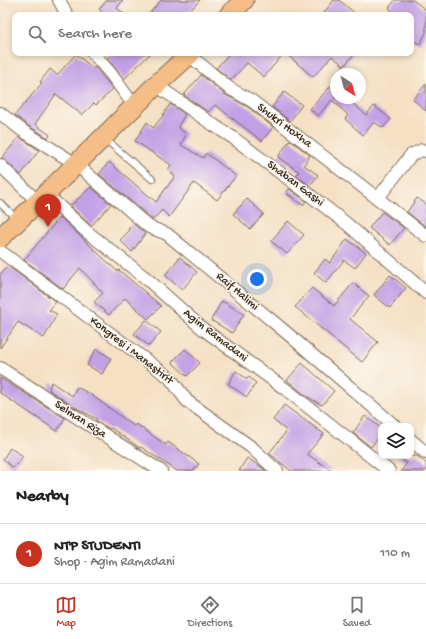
<!DOCTYPE html>
<meta charset="utf-8">
<style>
:root{--surface:#fff;--page:#f2f2f2;--text:#222;--muted:#767676;--line:#e0e0e0;--accent:#c8321e}
body{margin:0;font-family:"Gochi Hand",sans-serif;background:var(--page);color:var(--text)}
.controls{position:absolute;right:12px;bottom:12px;display:grid;overflow:hidden;border-radius:8px;box-shadow:0 2px 6px #0003}
.controls button{width:36px;height:36px;display:grid;place-items:center;padding:0;border:0;border-bottom:1px solid var(--line);background:var(--surface);color:var(--text);font:20px sans-serif}
.compass{position:absolute;left:330px;top:68px;width:36px;height:36px;border-radius:50%;background:var(--surface);box-shadow:0 2px 6px #0003;rotate:144deg}
.you{position:absolute;left:257px;top:279px;width:14px;height:14px;margin:-10px;border:3px solid #fff;border-radius:50%;background:#1a73e8;box-shadow:0 0 0 6px #1a73e833}
.badge{display:grid;place-items:center;width:26px;height:26px;border-radius:50%;background:var(--accent);color:#fff;font-size:13px;font-weight:700}
.pin{position:absolute;translate:-50% -33px;filter:drop-shadow(0 1px 2px #0008)}
.pin::after{content:'';position:absolute;top:21px;width:14px;height:12px;background:inherit;clip-path:polygon(0 0,100% 0,50% 100%)}
.list{margin:0;padding:0;list-style:none}
h2{display:flex;justify-content:space-between;align-items:center;height:52px;margin:0;padding:0 16px;font-size:17px}
h2 small{font-size:13px;font-weight:400;color:var(--muted)}
.list li{display:grid;grid-template-columns:26px 1fr auto;gap:12px;align-items:center;box-sizing:border-box;height:60px;padding:0 16px;border-top:1px solid var(--line)}
.list b{display:block;font-size:15px;white-space:nowrap}
.list p{margin:0;font-size:13px;white-space:nowrap;color:var(--muted)}
.list em{font-size:13px;font-style:normal;color:var(--muted)}
.icon{flex:none;width:22px;height:22px;fill:none;stroke:currentColor;stroke-width:2;stroke-linecap:round;stroke-linejoin:round}
.map{position:relative;flex:none;width:426px;height:471px;overflow:hidden}
.search{position:absolute;background:var(--surface);box-shadow:0 2px 6px #0003;left:12px;right:12px;top:12px;height:44px;display:flex;align-items:center;gap:10px;box-sizing:border-box;padding:0 14px;border-radius:8px;color:var(--muted);font-size:15px}
.sheet{height:112px;background:var(--surface)}
nav{display:flex;justify-content:space-around;align-items:center;box-sizing:border-box;height:56px;border-top:1px solid var(--line);background:var(--surface);font-size:11px;color:var(--muted)}
nav a{display:grid;justify-items:center;gap:2px}
nav .on{color:var(--accent)}
.map>svg:first-child{display:block}
</style>
<div class="map">
<svg width="426" height="471" viewBox="0 0 426 471">
<rect width="100%" height="100%" fill="#fbf7ec"/>
<filter id="ink" filterUnits="userSpaceOnUse"><feTurbulence type="fractalNoise" baseFrequency=".025" numOctaves="2"/><feDisplacementMap in="SourceGraphic" scale="8" xChannelSelector="R" yChannelSelector="G"/><feConvolveMatrix kernelMatrix="1 2 1 2 8 2 1 2 1" color-interpolation-filters="sRGB"/></filter>
<filter id="wash" filterUnits="userSpaceOnUse"><feTurbulence type="fractalNoise" baseFrequency=".012" numOctaves="4" result="noise"/><feDisplacementMap in="SourceGraphic" scale="16" xChannelSelector="R" yChannelSelector="G"/><feGaussianBlur stdDeviation="0.9" result="paint"/><feColorMatrix in="noise" values="0 0 0 0 0 0 0 0 0 0 0 0 0 0 0 0 0 1.4 0 .05"/><feComposite in="paint" operator="in"/></filter>
<g filter="url(#wash)">
<rect width="100%" height="100%" fill="#f5e0c4"/>
<g id="blocks">
<g fill="#c3a0e6">
<path d="M107,0H123L117,8L125,15H105L99,9Z"/>
<path d="M161,0H200L186,15H148Z"/>
<path d="M334,0H339L357,15H322Z"/>
<path d="M395,0H413L426,10V33L420,44L411,40V15H396L389,8Z"/>
<path d="M113,53H151L124,79L107,58Z"/>
<path d="M230,53H284L264,77L247,63L231,80L216,68Z"/>
<path d="M285,53H355L344,66L332,56L313,77Z"/>
<path d="M76,54L94,69L95,67L113,89L96,105L94,103L82,115L56,94L35,124L50,135L48,138L27,125L15,115L42,83L40,82L50,69L57,75Z"/>
<path d="M201,75L224,94L248,107L273,127L262,141L215,105L208,112L184,95Z"/>
<path d="M336,80V95L334,98H347L366,115L374,106L391,119L383,128L374,122L363,135L345,119L348,115L332,100L318,116L310,109Z"/>
<path d="M426,84V111L413,99Z"/>
<path d="M284,92L302,105L290,121L272,107Z"/>
<path d="M170,104L185,114L178,127L186,134L181,145L203,158L206,153L236,176L217,200L194,183L169,217L162,210L153,220L99,174L109,162L156,202L175,176L168,170L171,165L135,141L147,122L153,128L162,117Z"/>
<path d="M19,137L39,150L21,175L2,158Z"/>
<path d="M290,140L310,155L304,165L318,175L310,186L296,175L299,172L278,157Z"/>
<path d="M91,187L111,204L91,226L70,206Z"/>
<path d="M289,189L306,201L303,205L286,193Z"/>
<path d="M417,198L426,204V227L407,212Z"/>
<path d="M247,199L264,214L250,229L233,214Z"/>
<path d="M382,212L404,228L390,245L369,228Z"/>
<path d="M60,217L117,271L119,270L161,306L148,319L125,298L109,315L94,302L103,293L80,268L63,289L24,260Z"/>
<path d="M288,221L304,235L287,254L271,241Z"/>
<path d="M134,224L145,234L132,252L120,240L129,231L128,229Z"/>
<path d="M347,239L366,253L355,268L344,260L326,283L314,273L325,259L330,263Z"/>
<path d="M180,257L197,272L182,290L165,275Z"/>
<path d="M8,266L56,302L49,310L57,314L44,338L18,322L0,348V274Z"/>
<path d="M390,275L406,288L390,308L374,295Z"/>
<path d="M353,283L369,296L350,319L378,342L362,362L295,307L312,288L334,306Z"/>
<path d="M222,301L244,314L232,333L211,320Z"/>
<path d="M146,320L161,332L149,346L134,334Z"/>
<path d="M96,349L111,358L102,374L87,365Z"/>
<path d="M185,349L200,363L187,376L172,362Z"/>
<path d="M302,363L334,391L322,405L306,396L287,380Z"/>
<path d="M236,371L247,379L249,377L256,383L247,397L228,384Z"/>
<path d="M0,378L65,418L57,431L0,393Z"/>
<path d="M51,382L72,396L77,387L90,394L134,426L136,424L166,445L168,442L199,464L193,471H177L141,447L140,448L111,428L110,429L98,422L96,420L97,419L73,406L49,390Z"/>
<path d="M284,405L324,434L307,454L332,471H291L269,453L287,431L273,420Z"/>
<path d="M365,416L381,428V434L371,447L353,433Z"/>
<path d="M10,448L23,456L13,468L3,459Z"/>
<path d="M396,456H417L426,463V471H401L407,463Z"/>
<path d="M247,458L263,468L266,471H239Z"/>
</g>
</g>
</g>
<g filter="url(#ink)">
<use href="#blocks" fill-opacity="0" stroke="#7c6a58" stroke-width="1"/>
<g fill="none" stroke-linecap="round" stroke-linejoin="round">
<g stroke="#7c6a58" stroke-width="8">
<g id="lane">
<path d="M104,138L152,179"/>
<path d="M0,203L16,218"/>
</g>
</g>
<g stroke="#7c6a58" stroke-width="14">
<g id="street">
<path d="M59,0L67,15"/>
<path d="M93,53L111,74L135,107"/>
<path d="M189,55L229,88L252,101L426,236"/>
<path d="M156,85L215,126L232,137L302,189L347,224L426,293"/>
<path d="M0,113L23,131L76,164L149,227L167,234L288,334L395,426"/>
<path d="M0,165L38,202"/>
<path d="M46,194L86,231L147,279L203,329L288,391L389,471"/>
<path d="M378,198L411,155L422,150L426,151"/>
<path d="M0,251L170,378L187,401L251,447L277,471"/>
<path d="M0,368L161,471"/>
<path d="M411,440L426,453"/>
</g>
</g>
<g stroke="#7c6a58" stroke-width="21">
<g id="primary">
<path d="M229,15L244,0"/>
<path d="M0,238L46,194L156,85L191,53"/>
</g>
</g>
<use href="#lane" stroke="#fff" stroke-width="6"/>
<use href="#street" stroke="#fff" stroke-width="12"/>
<use href="#primary" stroke="#f6be87" stroke-width="19"/>
</g>
</g>
<g text-anchor="middle" dominant-baseline="central" stroke-width="3" stroke-linejoin="round" paint-order="stroke">
<g font-size="12" fill="#3b2a1e" stroke="#fbf7ec">
<text transform="translate(284 126) rotate(37)">Shukri Hoxha</text>
<text transform="translate(295 184) rotate(37)">Shaban Gashi</text>
<text transform="translate(237 292) rotate(40)">Raif Halimi</text>
<text transform="translate(215 336) rotate(38)">Agim Ramadani</text>
<text transform="translate(131 351) rotate(38)">Kongresi i Manastirit</text>
<text transform="translate(80 420) rotate(33)">Selman Riza</text>
</g>
</g>
</svg>
<div class="controls">
<button><svg class="icon" aria-label="layers" viewBox="0 0 24 24"><path d="M12 4l9 5-9 5-9-5zM3 14l9 5 9-5"/></svg></button>
</div>
<svg class="compass" viewBox="-18 -18 36 36"><path d="M0-13l5 13h-10z" fill="#e53935"/><path d="M0 13l5-13h-10z" fill="#767676"/></svg>
<div class="you"></div>
<div class="pin badge" style="left:48px;top:227px">1</div>
<div class="search"><svg class="icon" aria-label="search" viewBox="0 0 24 24"><circle cx="10" cy="10" r="6"/><path d="M15 15l6 6"/></svg>Search here</div>
</div>
<section class="sheet">
<h2>Nearby<small></small></h2>
<ul class="list">
<li><span class="badge">1</span><div><b>NTP STUDENTI</b><p>Shop · Agim Ramadani</p></div><em>110 m</em></li>
</ul>
</section>
<nav>
<a class="on"><svg class="icon" aria-label="map" viewBox="0 0 24 24"><path d="M3 6l6-2 6 2 6-2v14l-6 2-6-2-6 2zM9 4v14M15 6v14"/></svg>Map</a>
<a><svg class="icon" aria-label="directions" viewBox="0 0 24 24"><path d="M12 3l9 9-9 9-9-9zM9 14v-3h6M13 9l2 2-2 2"/></svg>Directions</a>
<a><svg class="icon" aria-label="saved" viewBox="0 0 24 24"><path d="M7 4h10v16l-5-4-5 4z"/></svg>Saved</a>
</nav>
